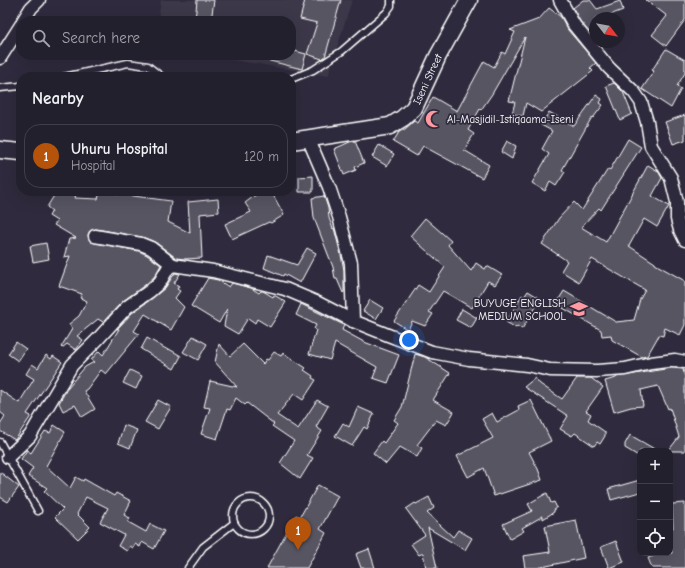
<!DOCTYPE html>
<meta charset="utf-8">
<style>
:root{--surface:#23202e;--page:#2f2d3a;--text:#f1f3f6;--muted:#a3a3aa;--line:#403e4a;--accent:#b45309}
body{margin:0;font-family:"Comic Neue",sans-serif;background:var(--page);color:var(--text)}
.controls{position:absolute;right:12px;bottom:12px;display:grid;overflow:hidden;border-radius:8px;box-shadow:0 4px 16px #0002}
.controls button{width:36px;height:36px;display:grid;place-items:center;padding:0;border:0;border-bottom:1px solid var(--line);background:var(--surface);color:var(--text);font:20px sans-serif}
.compass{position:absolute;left:589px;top:12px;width:36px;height:36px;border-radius:50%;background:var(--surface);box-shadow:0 4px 16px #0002;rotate:121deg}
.you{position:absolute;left:409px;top:340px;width:14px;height:14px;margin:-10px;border:3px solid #fff;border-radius:50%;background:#1a73e8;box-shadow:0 0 0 6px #1a73e833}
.badge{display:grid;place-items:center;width:26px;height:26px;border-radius:50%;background:var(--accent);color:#fff;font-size:13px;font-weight:700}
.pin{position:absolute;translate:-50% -33px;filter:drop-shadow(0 1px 2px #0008)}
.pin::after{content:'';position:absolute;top:21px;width:14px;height:12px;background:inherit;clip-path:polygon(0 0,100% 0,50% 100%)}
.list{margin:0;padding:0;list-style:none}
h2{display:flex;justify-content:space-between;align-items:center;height:52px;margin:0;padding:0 16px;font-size:17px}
h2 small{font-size:13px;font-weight:400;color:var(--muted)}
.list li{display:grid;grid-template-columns:26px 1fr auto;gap:12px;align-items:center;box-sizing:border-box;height:64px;margin:0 8px 8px;padding:0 8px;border:1px solid var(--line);border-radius:16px}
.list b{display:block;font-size:15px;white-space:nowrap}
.list p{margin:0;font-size:13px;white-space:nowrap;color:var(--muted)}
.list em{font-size:13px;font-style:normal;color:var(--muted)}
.icon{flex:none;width:22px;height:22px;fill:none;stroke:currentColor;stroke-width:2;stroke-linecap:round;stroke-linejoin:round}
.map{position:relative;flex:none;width:685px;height:568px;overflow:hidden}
.search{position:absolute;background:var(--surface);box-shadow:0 4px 16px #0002;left:16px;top:16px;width:280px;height:44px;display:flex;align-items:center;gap:10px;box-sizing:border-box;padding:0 14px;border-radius:16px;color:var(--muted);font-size:15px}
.panel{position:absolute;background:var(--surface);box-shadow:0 4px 16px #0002;left:16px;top:72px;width:280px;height:124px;border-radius:16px}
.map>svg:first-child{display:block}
</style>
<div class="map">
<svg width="685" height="568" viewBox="0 0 685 568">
<rect width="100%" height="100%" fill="#2f2a3d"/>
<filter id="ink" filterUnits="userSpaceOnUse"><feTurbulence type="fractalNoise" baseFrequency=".025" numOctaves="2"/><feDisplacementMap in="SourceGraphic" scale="8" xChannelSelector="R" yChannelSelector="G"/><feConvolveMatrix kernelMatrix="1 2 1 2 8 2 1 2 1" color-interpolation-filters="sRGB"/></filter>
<g filter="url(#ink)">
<path fill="#3c3749" d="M161,0H352L328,76L204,55H291V21H158Z"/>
<g fill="#595564" stroke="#fff">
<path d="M197,0H214L211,21H195Z"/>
<path d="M305,0H341L325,57L322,59L307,54L317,23L300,19Z"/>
<path d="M583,0H590L597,9L620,1L623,10L604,17V18H595V39L580,21L573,8Z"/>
<path d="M646,0H685V20L666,46L652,35L667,16Z"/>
<path d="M549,8L561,17L568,30L596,63L590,68L593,71L541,112L526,103L523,116L512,114L515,102L509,101L525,37L492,94L481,110L480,109L468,130L474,134L464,150L489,165L482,178L423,146L417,156L393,142L399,132L405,129L414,121L418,123L433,97L457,111L484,61L494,67L502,52L505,54L515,32L510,30L539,19Z"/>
<path d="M666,49L685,60V73L677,86L681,89L671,108L642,89L654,71L652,70Z"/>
<path d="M291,50L306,54L302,69L262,59V55H291Z"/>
<path d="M614,83L623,92L632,114L620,120L606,86Z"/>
<path d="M596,95L602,99L600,103L603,105L593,118L592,117L562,170L565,172L556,186L550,182L545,191L532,183L549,154L542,149L552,131L541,125L549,112L574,126Z"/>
<path d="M685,115V140L673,144L665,122Z"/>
<path d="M628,139L641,147L601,210L599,208L581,227L606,242L648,165L658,171L662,178L652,196L669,206L657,227L644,219L629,246L655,263V264L685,281V325L680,335L665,328L663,336L659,335L647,356L642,357L612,340L611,335L602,336L601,330L556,304L564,291L616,322L634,320L640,299L645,290L592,259L579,282L561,271L567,261L542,244L559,218L574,202L582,210L608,169L610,170Z"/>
<path d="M352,141H355L364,163L355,167L356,170L344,175L334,149Z"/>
<path d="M507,141L516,146L512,159L501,152Z"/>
<path d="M379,145L394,154L387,166L372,157Z"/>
<path d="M313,176V192H299V177Z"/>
<path d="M100,191H111V193L171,201L168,222L190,233L188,202L218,199L219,212L200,214L202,258L185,259L176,258L155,242L142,237L96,229L90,231L88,235L91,242L139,251L147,255L161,265L154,277L145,285L123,301L103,322L98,319L77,336L83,340L76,350L67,344L62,348L61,347L72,329L69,324L79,316L87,301L80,298L82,294L59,286L70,256L64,257L69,239L76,238L54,225L57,221L49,216L52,211L47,207L55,194H76L75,198L98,199Z"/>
<path d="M261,191H271L284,215L271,223L269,222L232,239L225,224L251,212L245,203Z"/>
<path d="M324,196L328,208L329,218L333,229L334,228L341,255L344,270V292L343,293L337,279H335L333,267L314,218L312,198Z"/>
<path d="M425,218L451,241L448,245L471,271L476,263L485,269L487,266L502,275L495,285L488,281L472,308L443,291L429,312L433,314L425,326L412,321L408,330L394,321L418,285L429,292L445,267L410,236Z"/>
<path d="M46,243L49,259L33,262L30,246Z"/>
<path d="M307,248L316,253L300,283L284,274L283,276L264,268L268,255L297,265Z"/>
<path d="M175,273L180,274L174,283L179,286L177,289L180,291L175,298L184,307L171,330L145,314L134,331L139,334L106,374L101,370L87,389L84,391L95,409L82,417L75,405L63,411L59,403L68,387L85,367L94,362L91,360L99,351L103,355L119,329H117L132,313L154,297L165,288Z"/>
<path d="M208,278L218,280L229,287L232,283L251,288L259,293L261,291H263L273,297L274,295L286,302L270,327L257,319L255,323L248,318L238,334L224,326L227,309L219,323L191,306Z"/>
<path d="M528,291L541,299L522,329L517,326L516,328L506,322L522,295L524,297Z"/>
<path d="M370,300L383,308L376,319L363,311Z"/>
<path d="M301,304L344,325L342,330L364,342L399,355L388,383L373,378L377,367L335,343L330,360L309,354L316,330L314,329L316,325L296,315Z"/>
<path d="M462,309L477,318L471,328L456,320Z"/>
<path d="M193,336L207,344L198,360L183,352Z"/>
<path d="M147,338L168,350L169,349L181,356L174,369L141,349Z"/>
<path d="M16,342L26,349L18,361L8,354Z"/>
<path d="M219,344L230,356L243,344L263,364L266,359L268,360L274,352L281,356L283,353L306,368L304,370L313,376L312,378L316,380L303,400L294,394L277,415L298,429L317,400L328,406L316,427L322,431L307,455L313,458L300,479L280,463L294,441L272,426L274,424L247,403L245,405L236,398L230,410L227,409L217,439L201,434L210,408L204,407L210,381L237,387L215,362Z"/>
<path d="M415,354L425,357L450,373L433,400L454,412L446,425L436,420L417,445L422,448L417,457L400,447L386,464L373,453L382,441L384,443L398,423L394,420L402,407Z"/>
<path d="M46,355L51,359L53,356L62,362L27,414L31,416L15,440L0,431V424L5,416L0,412V390L19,403L34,379L26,374L32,364L38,368Z"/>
<path d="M671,368L683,369L685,377V451H668L679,437L670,408L668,409L658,386L641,390L643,406L631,407L614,412L605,381L616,378V377Z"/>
<path d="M130,370L142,376L136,389L123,383Z"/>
<path d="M535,378L540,384L562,399L577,378H591L603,387L586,411L591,414L588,420L605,432V436L600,444L597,442L594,446L575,433L572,436L560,429L568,416L524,387Z"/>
<path d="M158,400L171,407L158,429L145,422Z"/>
<path d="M531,400L551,441L529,452L538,469L542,480L494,496L484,468L468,477L457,456L493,438L482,419L492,413L497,422L519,410L518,406Z"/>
<path d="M358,407L374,414L367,429L364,427L352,446L335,436L343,423L349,427Z"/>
<path d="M54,425L65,432L46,466L70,488L76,477L83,481L84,479L114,496L116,493L131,501L124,515L130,518L128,522L146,532L150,524L164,531L154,549L142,542L140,547L135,544L133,548L130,546L127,551L118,546L124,535L100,522L108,508L86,497L77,514L90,527L78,539L55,517L63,509L44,491L47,488L28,476L33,468L21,459L27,450L31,453L45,431L50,433Z"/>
<path d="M124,425L137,430L130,448L118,443Z"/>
<path d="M630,435L658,451H640V457L625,448V444Z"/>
<path d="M0,472L19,487L8,502L0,497Z"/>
<path d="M640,480V492L611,500L608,489Z"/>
<path d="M318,485L338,496L320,529L326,533L307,568H267L296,515L300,517Z"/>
<path d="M547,493L551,503L554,502L557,508L554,510V512L543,519V516L522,528L524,531L510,539L503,524L532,511L528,504Z"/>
<path d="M429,497L434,508L427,513L453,537L458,530L472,538L465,550L428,528L437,568H426L423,553L419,555L411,544L425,535L406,509L415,503L416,504Z"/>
<path d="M685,503V568H652L648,558L662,553H672L670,541V529L673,528L672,504Z"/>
<path d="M576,520L584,558L537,568H525L523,556L550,552L545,526Z"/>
<path d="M616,541L624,562L609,568L601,547Z"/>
<path d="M369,549L375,568H361L356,554Z"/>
</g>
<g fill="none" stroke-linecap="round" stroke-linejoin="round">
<g stroke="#fff" stroke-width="9">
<g id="lane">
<path d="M64,77L128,63L148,66L162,77"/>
<path d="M291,79L313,70L342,51L386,13L391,6V0"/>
<path d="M0,88L21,86"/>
<path d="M0,442L38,511"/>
<circle cx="251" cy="516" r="18"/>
<path d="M188,568L203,547L234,523"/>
</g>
</g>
<g stroke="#fff" stroke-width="15">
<g id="street">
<path d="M560,0L574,25L609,68L634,92L641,102L647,122L651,146L671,178L677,202V219L680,230L685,240"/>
<path d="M23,21L31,8L39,0"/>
<path d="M0,58L21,25"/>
<path d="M308,138L329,187L339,217L351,263L353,321"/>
<path d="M95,236L141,244L151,248L173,265"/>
<path d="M8,457L30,436L72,365L97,340L127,307L150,291L160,282L168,268L173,265L213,271L285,289L318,303L353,321L388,335L432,352L469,359L527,365L550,370L597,371L625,369L651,363L675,360L685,362"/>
</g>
</g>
<g stroke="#fff" stroke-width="19">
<g id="secondary">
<path id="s1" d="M291,141L390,126L403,118L414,108L438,56L469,0"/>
<path d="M0,150L21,152"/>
</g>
</g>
<use href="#lane" stroke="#2f2a3d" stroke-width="6"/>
<use href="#street" stroke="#2f2a3d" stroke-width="12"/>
<use href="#secondary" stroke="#2f2a3d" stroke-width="16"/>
</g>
</g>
<defs>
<g id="mosque-bare" transform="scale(1.38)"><path d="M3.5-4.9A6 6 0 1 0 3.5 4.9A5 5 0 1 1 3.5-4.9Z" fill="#ff9aa2" stroke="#2f2a3d" stroke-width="2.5" paint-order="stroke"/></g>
<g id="school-bare" transform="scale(1.38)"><path d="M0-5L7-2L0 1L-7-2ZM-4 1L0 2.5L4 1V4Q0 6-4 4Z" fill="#ff9aa2" stroke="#2f2a3d" stroke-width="2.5" paint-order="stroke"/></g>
</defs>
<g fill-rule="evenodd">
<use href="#mosque-bare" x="434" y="119"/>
<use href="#school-bare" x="579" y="309"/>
</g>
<g text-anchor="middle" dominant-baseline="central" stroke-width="3.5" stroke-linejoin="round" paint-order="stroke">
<g font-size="11" fill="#fff" stroke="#2f2a3d">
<text stroke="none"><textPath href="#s1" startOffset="162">Iseni Street</textPath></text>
</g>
<g font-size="11" fill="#fff" stroke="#2f2a3d" text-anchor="start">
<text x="447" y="119">Al-Masjidil-Istiqaama-Iseni</text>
<text x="566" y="303" text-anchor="end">BUYUGE ENGLISH<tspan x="566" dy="13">MEDIUM SCHOOL</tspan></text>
</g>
</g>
</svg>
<div class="controls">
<button>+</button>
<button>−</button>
<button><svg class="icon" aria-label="locate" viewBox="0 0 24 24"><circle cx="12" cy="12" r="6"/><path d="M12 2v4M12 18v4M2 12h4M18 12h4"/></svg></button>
</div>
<svg class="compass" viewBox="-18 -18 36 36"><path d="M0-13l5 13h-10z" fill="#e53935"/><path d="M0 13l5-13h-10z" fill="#a3a3aa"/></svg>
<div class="you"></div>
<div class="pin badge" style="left:298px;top:550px">1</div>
<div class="search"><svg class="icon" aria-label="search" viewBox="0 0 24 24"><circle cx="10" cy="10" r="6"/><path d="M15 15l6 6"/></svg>Search here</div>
<section class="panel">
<h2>Nearby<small></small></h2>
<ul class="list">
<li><span class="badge">1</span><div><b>Uhuru Hospital</b><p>Hospital</p></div><em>120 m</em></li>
</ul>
</section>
</div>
